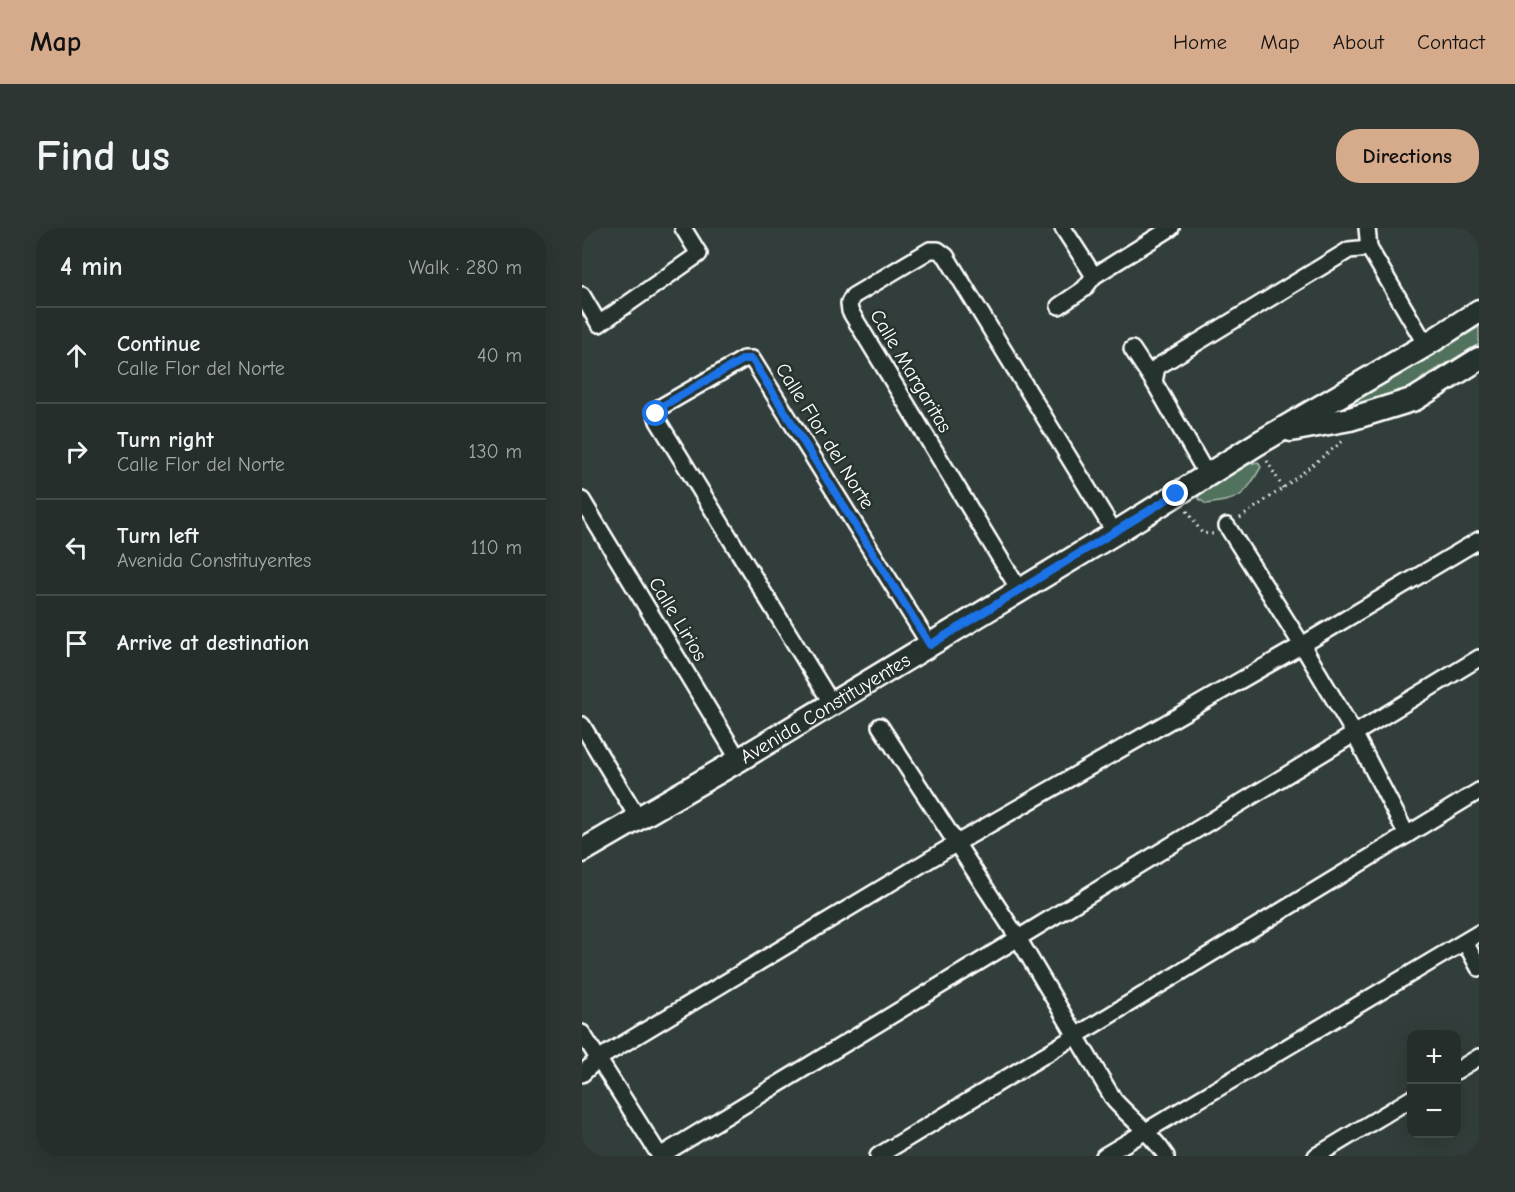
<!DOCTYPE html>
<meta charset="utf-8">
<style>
:root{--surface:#262e2c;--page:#2e3634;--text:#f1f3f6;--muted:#a4a8a9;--line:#424a48;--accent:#d6ab8b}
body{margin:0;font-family:"Comic Neue",sans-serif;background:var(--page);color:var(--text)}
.controls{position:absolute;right:18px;bottom:18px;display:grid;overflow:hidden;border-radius:12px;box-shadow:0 6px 24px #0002}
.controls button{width:54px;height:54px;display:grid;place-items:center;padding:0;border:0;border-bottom:2px solid var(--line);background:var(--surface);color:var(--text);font:30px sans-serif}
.stop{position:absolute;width:18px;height:18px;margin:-14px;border:4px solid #1a73e8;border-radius:50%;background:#fff}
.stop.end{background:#1a73e8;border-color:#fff;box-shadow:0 2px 6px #0008}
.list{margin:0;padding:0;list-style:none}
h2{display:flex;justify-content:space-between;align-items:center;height:78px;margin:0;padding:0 24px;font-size:26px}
h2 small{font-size:20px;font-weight:400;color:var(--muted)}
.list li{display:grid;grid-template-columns:39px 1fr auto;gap:18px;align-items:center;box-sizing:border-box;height:96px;padding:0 24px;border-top:2px solid var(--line)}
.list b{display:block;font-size:22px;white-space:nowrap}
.list p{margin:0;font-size:20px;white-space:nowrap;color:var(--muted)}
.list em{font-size:20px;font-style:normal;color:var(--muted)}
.icon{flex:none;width:33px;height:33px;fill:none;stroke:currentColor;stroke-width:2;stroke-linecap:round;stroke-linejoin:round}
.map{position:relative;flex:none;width:897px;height:928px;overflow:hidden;border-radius:24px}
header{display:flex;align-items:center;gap:36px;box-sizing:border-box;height:84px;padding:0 30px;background:var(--accent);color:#111}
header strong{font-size:28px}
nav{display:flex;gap:33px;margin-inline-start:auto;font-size:21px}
.intro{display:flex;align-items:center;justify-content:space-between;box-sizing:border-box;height:144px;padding:0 36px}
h1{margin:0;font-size:42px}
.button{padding:15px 27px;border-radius:24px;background:var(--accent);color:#111;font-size:21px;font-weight:700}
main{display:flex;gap:36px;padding:0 36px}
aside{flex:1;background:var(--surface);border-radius:24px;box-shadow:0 6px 24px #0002}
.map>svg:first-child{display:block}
</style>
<header>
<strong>Map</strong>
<nav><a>Home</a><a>Map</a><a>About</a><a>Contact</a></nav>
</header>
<div class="intro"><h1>Find us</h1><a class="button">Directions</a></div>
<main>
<aside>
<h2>4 min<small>Walk · 280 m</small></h2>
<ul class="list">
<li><svg class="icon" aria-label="ahead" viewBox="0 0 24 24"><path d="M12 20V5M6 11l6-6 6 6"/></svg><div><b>Continue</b><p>Calle Flor del Norte</p></div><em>40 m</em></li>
<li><svg class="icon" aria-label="right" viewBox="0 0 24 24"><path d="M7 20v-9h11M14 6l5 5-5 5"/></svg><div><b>Turn right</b><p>Calle Flor del Norte</p></div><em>130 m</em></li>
<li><svg class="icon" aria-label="left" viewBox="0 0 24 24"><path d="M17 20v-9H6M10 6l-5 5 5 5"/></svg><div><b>Turn left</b><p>Avenida Constituyentes</p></div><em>110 m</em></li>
<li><svg class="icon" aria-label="arrive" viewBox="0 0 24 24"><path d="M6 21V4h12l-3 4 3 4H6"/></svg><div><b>Arrive at destination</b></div></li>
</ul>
</aside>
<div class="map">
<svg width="897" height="928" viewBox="0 0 897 928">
<rect width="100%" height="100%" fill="#323e3b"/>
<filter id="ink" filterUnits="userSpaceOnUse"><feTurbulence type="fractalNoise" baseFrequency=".0167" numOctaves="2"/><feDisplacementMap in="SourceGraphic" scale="12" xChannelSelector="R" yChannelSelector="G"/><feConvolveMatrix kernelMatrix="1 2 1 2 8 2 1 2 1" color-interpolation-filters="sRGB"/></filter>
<g filter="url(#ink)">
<g fill="#51725d" stroke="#a8b8ae" stroke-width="1.5">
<path d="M897,99V116L840,150L827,165L806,173L762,180Z"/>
<path d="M676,234L679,239C661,270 659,271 624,276L616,270L618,265L667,236Z"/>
</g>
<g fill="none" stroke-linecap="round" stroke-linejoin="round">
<g stroke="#fff" stroke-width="20">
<g id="minor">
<path d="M481,0L512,48L589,0"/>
<path d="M785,0L787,20"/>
<path d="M0,67L17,96L117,26L101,0"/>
<path d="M477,78L502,61L512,48"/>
<path d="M550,121L572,154"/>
<path d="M625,247L572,154L575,139L767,22L787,20L844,117"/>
<path d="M0,272L157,532"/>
<path d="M645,298L720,417L772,505L825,607"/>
<path d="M438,363L268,83L267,75L271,68L348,22H356L364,28L533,305"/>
<path d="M250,476L76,193L74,186L77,180L162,131H170L348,417"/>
<path d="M0,497L56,590"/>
<path d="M298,498L436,710L532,872C549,891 570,906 584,928"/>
<path d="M883,714L897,740"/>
<path d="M0,805L78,928L897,430"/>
<path d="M874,843L897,829"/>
<path d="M0,846L16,831L375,615L720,417L897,312"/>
<path d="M296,928L897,563"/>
<path d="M522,928L897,705"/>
<path d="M734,928L830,870"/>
</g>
</g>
<g stroke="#fff" stroke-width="27">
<g id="secondary">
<path d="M709,202L768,191L833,171L897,131"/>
<path id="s1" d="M0,623L157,532L533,305L675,216L844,117L897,83"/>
</g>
</g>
<g stroke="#fff" stroke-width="3" stroke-dasharray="1.5 4.5" stroke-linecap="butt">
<path d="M685,233L701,260"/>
<path d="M605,283L620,305L632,306"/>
<path d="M658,290L701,260L761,213"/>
</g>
<use href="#minor" stroke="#26332d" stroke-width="15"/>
<use href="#secondary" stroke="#26332d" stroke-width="22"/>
</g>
</g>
<g fill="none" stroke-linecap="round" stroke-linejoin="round" filter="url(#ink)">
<path stroke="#1a73e8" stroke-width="8" d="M74,186L77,180L162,131H170L348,417L594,266"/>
</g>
<g text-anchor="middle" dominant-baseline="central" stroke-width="5" stroke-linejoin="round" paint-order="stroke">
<g font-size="20" fill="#fff" stroke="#26332d">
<text transform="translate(329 143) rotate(59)">Calle Margaritas</text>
<text transform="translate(243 208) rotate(58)">Calle Flor del Norte</text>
<text transform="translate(96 391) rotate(59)">Calle Lirios</text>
<text stroke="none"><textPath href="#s1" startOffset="282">Avenida Constituyentes</textPath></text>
</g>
</g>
</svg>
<div class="controls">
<button>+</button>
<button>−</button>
</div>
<div class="stop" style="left:74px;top:186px"></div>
<div class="stop end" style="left:594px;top:266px"></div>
</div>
</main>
